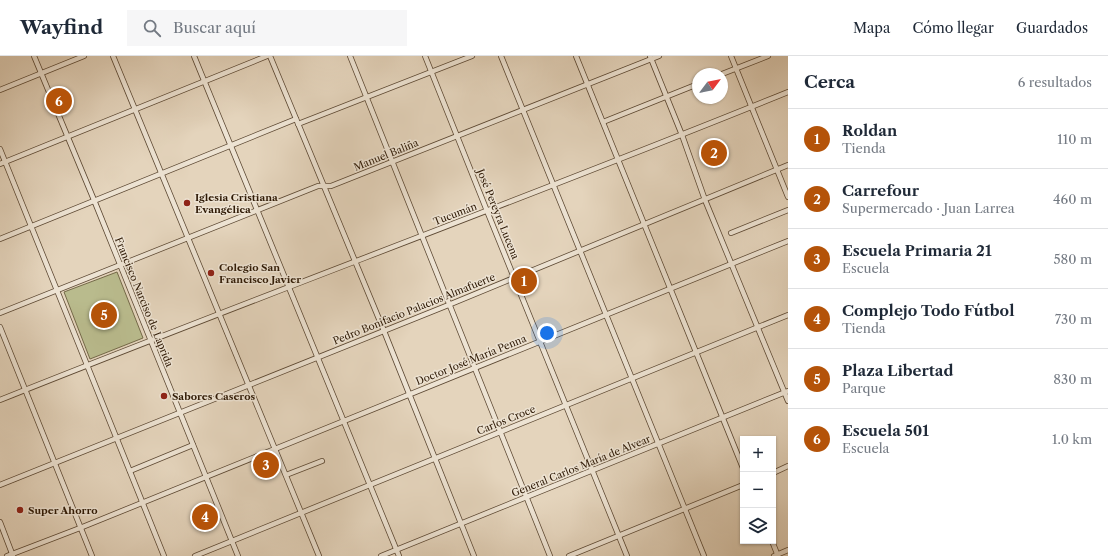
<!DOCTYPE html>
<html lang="es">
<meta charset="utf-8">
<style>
:root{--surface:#fff;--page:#f6f6f7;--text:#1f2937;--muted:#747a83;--line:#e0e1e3;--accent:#b45309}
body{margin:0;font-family:"Libre Caslon Text",serif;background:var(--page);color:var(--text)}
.controls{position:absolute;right:12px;bottom:12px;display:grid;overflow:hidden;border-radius:0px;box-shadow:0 1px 3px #0004}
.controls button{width:36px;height:36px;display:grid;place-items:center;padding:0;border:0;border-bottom:1px solid var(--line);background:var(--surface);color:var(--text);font:20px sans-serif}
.compass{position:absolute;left:692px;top:12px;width:36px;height:36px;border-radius:50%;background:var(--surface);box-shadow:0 1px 3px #0004;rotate:58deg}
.you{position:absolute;left:547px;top:277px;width:14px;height:14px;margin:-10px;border:3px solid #fff;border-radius:50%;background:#1a73e8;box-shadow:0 0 0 6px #1a73e833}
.badge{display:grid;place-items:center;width:26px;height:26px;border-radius:50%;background:var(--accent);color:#fff;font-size:13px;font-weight:700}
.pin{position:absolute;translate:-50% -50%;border:2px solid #fff;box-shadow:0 1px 4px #0006}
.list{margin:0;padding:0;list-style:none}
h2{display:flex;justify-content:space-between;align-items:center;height:52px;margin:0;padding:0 16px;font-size:17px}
h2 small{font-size:13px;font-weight:400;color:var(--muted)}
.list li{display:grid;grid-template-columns:26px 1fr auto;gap:12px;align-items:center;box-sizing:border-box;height:60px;padding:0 16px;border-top:1px solid var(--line)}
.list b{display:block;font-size:15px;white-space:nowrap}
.list p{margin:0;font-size:13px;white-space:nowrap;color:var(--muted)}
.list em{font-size:13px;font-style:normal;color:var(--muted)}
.icon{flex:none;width:22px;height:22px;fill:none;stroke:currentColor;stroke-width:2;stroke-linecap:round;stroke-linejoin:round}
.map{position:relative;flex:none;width:788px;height:500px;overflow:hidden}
header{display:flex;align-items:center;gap:24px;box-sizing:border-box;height:56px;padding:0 20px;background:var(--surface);border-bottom:1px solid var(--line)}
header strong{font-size:19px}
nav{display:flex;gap:22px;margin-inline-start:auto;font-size:14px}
.search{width:280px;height:36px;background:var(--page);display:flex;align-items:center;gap:10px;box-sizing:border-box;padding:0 14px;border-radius:0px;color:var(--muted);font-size:15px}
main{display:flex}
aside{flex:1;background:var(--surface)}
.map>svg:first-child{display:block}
</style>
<header>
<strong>Wayfind</strong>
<div class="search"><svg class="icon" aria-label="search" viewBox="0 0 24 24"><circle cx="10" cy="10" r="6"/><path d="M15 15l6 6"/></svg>Buscar aquí</div>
<nav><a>Mapa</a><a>Cómo llegar</a><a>Guardados</a></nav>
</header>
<main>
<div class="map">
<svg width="788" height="500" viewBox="0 0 788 500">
<rect width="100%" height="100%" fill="#e4d4bc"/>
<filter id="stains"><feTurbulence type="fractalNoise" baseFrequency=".005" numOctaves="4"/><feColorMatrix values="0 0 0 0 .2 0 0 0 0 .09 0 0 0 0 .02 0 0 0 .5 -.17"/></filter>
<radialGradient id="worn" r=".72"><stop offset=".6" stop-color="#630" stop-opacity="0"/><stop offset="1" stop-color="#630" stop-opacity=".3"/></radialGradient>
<path fill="#b9bb8d" stroke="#746a49" d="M117,216L143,282L90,303L64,236Z"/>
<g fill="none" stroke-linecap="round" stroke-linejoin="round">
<g stroke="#5c4833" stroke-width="6">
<g id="minor">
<path d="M34,0L94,144L238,500"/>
<path d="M113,0L319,500"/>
<path d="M194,0L399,500"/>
<path d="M270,0L384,275L474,500"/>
<path d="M350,0L550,500"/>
<path d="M425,0L487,155L627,500"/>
<path d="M501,0L704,500"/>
<path d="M576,0L743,412"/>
<path d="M650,0L682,79L705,144L788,345"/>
<path d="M731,0L788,141"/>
<path d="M722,18L768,0"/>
<path d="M0,34L84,0"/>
<path d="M603,66L698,28"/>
<path d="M298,68L472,0"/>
<path d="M0,93L164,500"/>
<path d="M0,108L267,0"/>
<path d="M731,177L788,154"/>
<path d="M0,183L296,63"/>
<path d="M0,257L318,130H331L659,0"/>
<path d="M0,271L92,500"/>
<path d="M0,344C262,239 527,142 788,36"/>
<path d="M130,415L193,389"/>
<path d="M773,417L788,410"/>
<path d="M286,419L322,405"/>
<path d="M0,429L446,250L788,109"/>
<path d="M0,466L13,500"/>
<path d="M772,485L778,500"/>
<path d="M7,500L80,472L788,185"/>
<path d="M195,500L788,259"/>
<path d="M381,500L788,335"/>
<path d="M569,500L743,429"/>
<path d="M774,500L788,494"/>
</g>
</g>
<use href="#minor" stroke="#ede3d3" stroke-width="4.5"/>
</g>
<g fill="#8f2418" stroke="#ede3d3" stroke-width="1.5">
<circle cx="187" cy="147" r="4"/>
<circle cx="211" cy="217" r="4"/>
<circle cx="164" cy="340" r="4"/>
<circle cx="20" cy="454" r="4"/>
</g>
<g text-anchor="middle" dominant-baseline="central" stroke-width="3" stroke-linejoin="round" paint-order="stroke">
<g font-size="10" fill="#2e1905" stroke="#ede3d3">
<text transform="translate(386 99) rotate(-22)">Manuel Baliña</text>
<text transform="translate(455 158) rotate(-21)">Tucumán</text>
<text transform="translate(498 158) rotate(68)">José Pereyra Lucena</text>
<text transform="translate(144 246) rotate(68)">Francisco Narciso de Laprida</text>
<text transform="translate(414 253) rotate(-22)">Pedro Bonifacio Palacios Almafuerte</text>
<text transform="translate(471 304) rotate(-22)">Doctor José María Penna</text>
<text transform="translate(506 364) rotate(-22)">Carlos Croce</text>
<text transform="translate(581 410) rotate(-22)">General Carlos María de Alvear</text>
</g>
<g font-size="10" font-weight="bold" fill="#2e1905" stroke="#ede3d3" text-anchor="start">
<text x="195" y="141">Iglesia Cristiana<tspan x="195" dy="12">Evangélica</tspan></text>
<text x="219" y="211">Colegio San<tspan x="219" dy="12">Francisco Javier</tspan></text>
<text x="172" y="340">Sabores Caseros</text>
<text x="28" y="454">Super Ahorro</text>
</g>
</g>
<rect width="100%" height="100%" filter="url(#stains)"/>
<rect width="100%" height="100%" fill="url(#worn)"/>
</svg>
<div class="controls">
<button>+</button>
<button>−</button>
<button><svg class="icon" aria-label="layers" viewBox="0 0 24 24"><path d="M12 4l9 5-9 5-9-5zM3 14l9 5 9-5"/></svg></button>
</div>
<svg class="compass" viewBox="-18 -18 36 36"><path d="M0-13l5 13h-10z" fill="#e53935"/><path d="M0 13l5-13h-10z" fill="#747a83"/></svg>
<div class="you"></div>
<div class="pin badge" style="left:524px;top:225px">1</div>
<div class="pin badge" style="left:714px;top:97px">2</div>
<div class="pin badge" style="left:266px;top:409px">3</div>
<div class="pin badge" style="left:205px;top:461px">4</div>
<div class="pin badge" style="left:104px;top:259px">5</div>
<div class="pin badge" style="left:59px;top:45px">6</div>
</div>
<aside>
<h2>Cerca<small>6 resultados</small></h2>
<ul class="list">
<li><span class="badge">1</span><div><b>Roldan</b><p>Tienda</p></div><em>110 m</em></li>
<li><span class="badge">2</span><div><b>Carrefour</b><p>Supermercado · Juan Larrea</p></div><em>460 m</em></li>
<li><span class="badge">3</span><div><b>Escuela Primaria 21</b><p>Escuela</p></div><em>580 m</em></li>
<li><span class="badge">4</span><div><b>Complejo Todo Fútbol</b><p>Tienda</p></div><em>730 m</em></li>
<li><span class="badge">5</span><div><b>Plaza Libertad</b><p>Parque</p></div><em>830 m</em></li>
<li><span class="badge">6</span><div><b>Escuela 501</b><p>Escuela</p></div><em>1.0 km</em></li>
</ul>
</aside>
</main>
